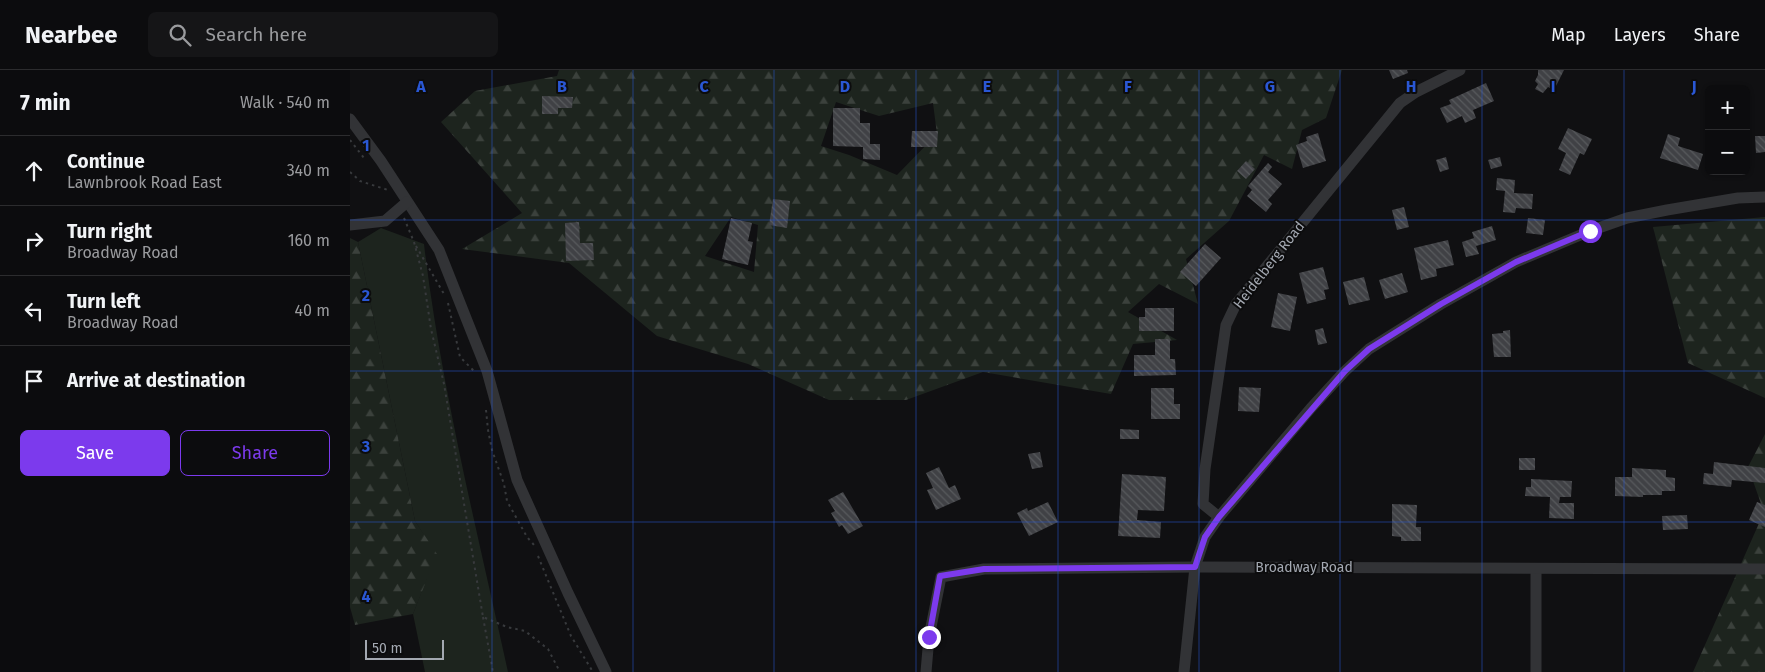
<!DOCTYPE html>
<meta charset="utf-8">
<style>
:root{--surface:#0c0c0e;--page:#151517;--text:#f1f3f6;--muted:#9a9b9e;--line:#2c2c2e;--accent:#7c3aed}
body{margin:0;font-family:"Fira Sans",sans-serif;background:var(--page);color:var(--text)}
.controls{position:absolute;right:15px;top:15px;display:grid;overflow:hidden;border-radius:8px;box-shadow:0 1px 4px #0004}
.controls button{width:45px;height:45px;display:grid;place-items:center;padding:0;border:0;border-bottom:1px solid var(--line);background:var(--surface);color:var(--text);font:25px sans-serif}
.scale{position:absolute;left:15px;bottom:12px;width:79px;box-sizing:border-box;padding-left:5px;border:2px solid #a3a8b1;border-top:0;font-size:14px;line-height:18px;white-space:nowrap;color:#a3a8b1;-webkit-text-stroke:4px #0c0c0d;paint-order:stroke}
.stop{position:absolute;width:15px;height:15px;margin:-11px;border:4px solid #7c3aed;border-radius:50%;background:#fff}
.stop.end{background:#7c3aed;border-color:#fff;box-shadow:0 1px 5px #0008}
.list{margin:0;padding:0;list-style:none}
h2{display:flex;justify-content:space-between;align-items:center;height:65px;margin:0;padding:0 20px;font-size:21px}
h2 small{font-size:16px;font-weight:400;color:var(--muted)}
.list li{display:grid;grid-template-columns:32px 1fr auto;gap:15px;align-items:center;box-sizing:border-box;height:70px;padding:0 20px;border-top:1px solid var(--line)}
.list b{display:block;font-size:19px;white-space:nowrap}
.list p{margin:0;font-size:16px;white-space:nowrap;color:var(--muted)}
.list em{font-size:16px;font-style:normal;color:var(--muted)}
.actions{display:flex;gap:10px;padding:15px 20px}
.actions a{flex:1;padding:11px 0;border:1px solid var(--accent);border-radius:8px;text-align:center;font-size:18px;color:var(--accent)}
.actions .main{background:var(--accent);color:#fff}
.icon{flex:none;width:28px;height:28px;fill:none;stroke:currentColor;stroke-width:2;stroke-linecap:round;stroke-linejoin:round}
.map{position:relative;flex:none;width:1415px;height:602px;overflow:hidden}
header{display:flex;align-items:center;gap:30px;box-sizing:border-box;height:70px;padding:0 25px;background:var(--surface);border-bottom:1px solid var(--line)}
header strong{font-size:24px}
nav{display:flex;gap:28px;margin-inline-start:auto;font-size:18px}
.search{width:350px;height:45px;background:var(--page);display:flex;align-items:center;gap:12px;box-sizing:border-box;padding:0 18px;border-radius:8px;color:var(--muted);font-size:19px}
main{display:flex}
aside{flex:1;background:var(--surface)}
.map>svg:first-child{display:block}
</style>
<header>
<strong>Nearbee</strong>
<div class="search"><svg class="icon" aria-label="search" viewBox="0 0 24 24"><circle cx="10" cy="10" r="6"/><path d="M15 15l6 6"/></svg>Search here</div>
<nav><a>Map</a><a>Layers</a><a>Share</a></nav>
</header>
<main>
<aside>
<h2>7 min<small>Walk · 540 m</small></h2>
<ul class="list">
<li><svg class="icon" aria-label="ahead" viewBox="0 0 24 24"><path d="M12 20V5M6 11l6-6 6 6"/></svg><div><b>Continue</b><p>Lawnbrook Road East</p></div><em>340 m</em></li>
<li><svg class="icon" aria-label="right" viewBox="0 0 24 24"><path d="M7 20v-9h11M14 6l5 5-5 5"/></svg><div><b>Turn right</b><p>Broadway Road</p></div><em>160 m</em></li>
<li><svg class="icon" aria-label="left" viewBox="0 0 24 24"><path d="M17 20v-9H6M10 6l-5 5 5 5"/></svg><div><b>Turn left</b><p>Broadway Road</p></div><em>40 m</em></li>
<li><svg class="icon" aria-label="arrive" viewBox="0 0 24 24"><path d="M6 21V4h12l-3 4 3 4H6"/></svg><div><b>Arrive at destination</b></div></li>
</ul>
<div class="actions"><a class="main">Save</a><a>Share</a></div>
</aside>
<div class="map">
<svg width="1415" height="602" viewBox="0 0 1415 602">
<defs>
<pattern id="forest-firs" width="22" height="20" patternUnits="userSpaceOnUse" patternTransform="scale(1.25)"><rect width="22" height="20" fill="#1d241e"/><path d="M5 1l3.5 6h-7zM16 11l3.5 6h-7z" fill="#3b413c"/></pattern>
<pattern id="building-back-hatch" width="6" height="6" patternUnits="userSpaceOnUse" patternTransform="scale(1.25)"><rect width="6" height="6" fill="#404145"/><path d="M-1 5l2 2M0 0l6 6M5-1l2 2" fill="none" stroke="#585a5d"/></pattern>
</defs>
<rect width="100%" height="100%" fill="#101012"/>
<path fill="#1d241e" d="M31,158L74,174C91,318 127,460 158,602H75L63,544L86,484L65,451L8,172Z"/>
<g fill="url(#forest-firs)" fill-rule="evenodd">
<path d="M209,0H992L976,48L952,60L942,99L914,85L879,151L836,189L848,234L809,214L778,242L827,270L783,274L761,324L633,302L556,330H479L398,294L307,266L219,193L112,179L172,143L91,52L125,21L207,6ZM486,32L529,46L583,33L587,64L547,105L499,85L471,76ZM381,147L408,155L404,202L355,186Z"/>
<path d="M1415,147V328L1338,293L1303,157Z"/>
<path d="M0,168L8,172L65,451L87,484L63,544L5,555L0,537Z"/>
<path d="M1415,364V602H1343L1414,442L1398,397Z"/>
</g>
<g fill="url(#building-back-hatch)">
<path d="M1039,0H1057L1058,3L1043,9Z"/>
<path d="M1188,0H1214L1204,20L1198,17L1193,23L1185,19L1188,14L1185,11L1188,5Z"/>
<path d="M1136,13L1144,31L1123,40L1126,48L1115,53L1112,46L1097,53L1090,38L1101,34L1099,30Z"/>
<path d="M192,26L223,27L222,38H208V44H192Z"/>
<path d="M483,38H510V53H520V74H530V90L513,89V77L483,76Z"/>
<path d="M1218,58L1242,69L1234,85L1230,83L1220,105L1209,100L1216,83L1208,79Z"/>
<path d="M562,61H588L587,77H561Z"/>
<path d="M968,63L976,91L953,98L946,75L957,71L956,67Z"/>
<path d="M1318,64L1330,68L1328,76L1353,84L1348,100L1310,88Z"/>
<path d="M1405,66H1415V82L1406,83Z"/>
<path d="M1096,87L1099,99L1090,102L1086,90Z"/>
<path d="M1150,87L1152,96L1141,99L1138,90Z"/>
<path d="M896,91L905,99L896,109L887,101Z"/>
<path d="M918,93L922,97L918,102L932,114L918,130L922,134L916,142L897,126L902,120L898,116Z"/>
<path d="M1147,108L1165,110L1164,123L1183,124L1182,139L1166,138L1165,143L1153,142L1155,121L1146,120Z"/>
<path d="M423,129L440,131L437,158L419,155Z"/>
<path d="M1054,137L1059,157L1047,160L1042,140Z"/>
<path d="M381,148L402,153L398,171L403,172L398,195L372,189Z"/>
<path d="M1178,148L1195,150L1193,165L1176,163Z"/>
<path d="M229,152L230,173H243L244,190L216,191L215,153Z"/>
<path d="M1142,156L1146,170L1126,176L1129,184L1116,187L1112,172L1124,168L1122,162Z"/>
<path d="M1098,170L1104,195L1086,199L1087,206L1071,210L1064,178Z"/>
<path d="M855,174L871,188L846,216L830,202Z"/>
<path d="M973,197L979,219L974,220L976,229L957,234L949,203Z"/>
<path d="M1052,203L1058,222L1035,229L1029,210Z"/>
<path d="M1014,207L1020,230L999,235L993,212Z"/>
<path d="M928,223L947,227L940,261L921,257Z"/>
<path d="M795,238H824V261H789V247H795Z"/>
<path d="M973,258L977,273L968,275L965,260Z"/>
<path d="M1160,260L1161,287H1144L1142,264L1153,263V261Z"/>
<path d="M805,269H820V289H825L826,305L784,306V285H805Z"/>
<path d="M889,317L911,318L909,342L888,341Z"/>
<path d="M801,318H824V334H830V349H801Z"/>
<path d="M770,359L789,360V369H770Z"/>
<path d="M690,382L693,397L682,399L678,384Z"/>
<rect x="1169" y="388" width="16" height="12"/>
<path d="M1364,392L1415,398V413L1382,410L1381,417L1353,414L1354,403L1363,404Z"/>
<path d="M589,397L599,418L605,415L611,429L586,440L577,420L583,418L576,403Z"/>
<path d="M1282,398L1316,400V407L1325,408V421H1312V425H1293V427L1265,426V407H1282Z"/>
<path d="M772,404L816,407L814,441L788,440L787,450L811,452L810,468L768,466Z"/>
<path d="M1181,409L1222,411L1221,427H1210L1209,433H1224V449L1199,448L1200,427L1175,426L1176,417H1181Z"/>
<path d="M493,422L513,456L498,464L492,455L489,457L481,443L485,441L478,430Z"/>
<path d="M698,432L708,452L679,466L667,443L677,438L678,441Z"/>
<path d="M1407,432L1415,435V457L1399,450Z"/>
<path d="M1042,434L1067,435L1066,457H1071V471H1051V467L1042,466Z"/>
<path d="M1337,445L1338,459L1313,460L1312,446Z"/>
</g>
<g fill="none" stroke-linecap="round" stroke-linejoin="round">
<g stroke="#383a3d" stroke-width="2" stroke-dasharray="2.5 4" stroke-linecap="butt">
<path d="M0,70L14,88"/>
<path d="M0,102L10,111L38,120"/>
<path d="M54,148L64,172L73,206L81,259L94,314L133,547L157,557L175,561L198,579L210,602"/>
<path d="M66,176L94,224"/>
<path d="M98,233L110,287L126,303"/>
<path d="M136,340L138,360L142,380L154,414L157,431L177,467L184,475"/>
<path d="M188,486L221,566L243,602"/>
<path d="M133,547L143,602"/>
</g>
<g stroke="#323336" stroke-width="11">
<path d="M0,49L31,91L89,180L137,301L167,410L218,523L256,602"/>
<path d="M0,155L35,151L57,132"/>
<path d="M869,447L853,434L855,399L876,255L886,234L1050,33L1066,22L1110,0"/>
<path d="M1186,499V602"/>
<path d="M576,602L579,567L591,507L634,499L845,497L1415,499"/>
<path d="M834,602L845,497L855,467L869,447L961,338L995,301L1019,279L1091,234L1166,192L1240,161L1277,148L1317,140L1388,128L1415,127"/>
</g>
</g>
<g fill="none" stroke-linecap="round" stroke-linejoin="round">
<path stroke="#7c3aed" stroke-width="6" d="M579,567L590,506L634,499L845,497L855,467L869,447L995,301L1019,279L1091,234L1166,192L1240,161"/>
</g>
<path fill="none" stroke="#2a57d4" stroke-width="1" stroke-opacity="0.55" d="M142,0V602M283,0V602M424,0V602M566,0V602M708,0V602M849,0V602M990,0V602M1132,0V602M1274,0V602M0,150H1415M0,301H1415M0,452H1415"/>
<g text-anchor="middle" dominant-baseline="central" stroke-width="4" stroke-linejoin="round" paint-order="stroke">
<g font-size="14" fill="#a3a8b1" stroke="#0c0c0d">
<text transform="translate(919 195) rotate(-52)">Heidelberg Road</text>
<text x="954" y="497">Broadway Road</text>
</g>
</g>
<g font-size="16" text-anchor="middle" font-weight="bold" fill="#2a57d4" stroke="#0c0c0d" stroke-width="4" stroke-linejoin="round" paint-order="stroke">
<text x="71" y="22">A</text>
<text x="212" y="22">B</text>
<text x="354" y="22">C</text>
<text x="495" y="22">D</text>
<text x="637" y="22">E</text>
<text x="778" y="22">F</text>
<text x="920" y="22">G</text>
<text x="1061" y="22">H</text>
<text x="1203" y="22">I</text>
<text x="1344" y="22">J</text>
<text x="16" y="81">1</text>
<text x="16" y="231">2</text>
<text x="16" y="382">3</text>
<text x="16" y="532">4</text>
</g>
</svg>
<div class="controls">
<button>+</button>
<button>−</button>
</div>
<div class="scale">50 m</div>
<div class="stop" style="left:1240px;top:161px"></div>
<div class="stop end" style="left:579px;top:567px"></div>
</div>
</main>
